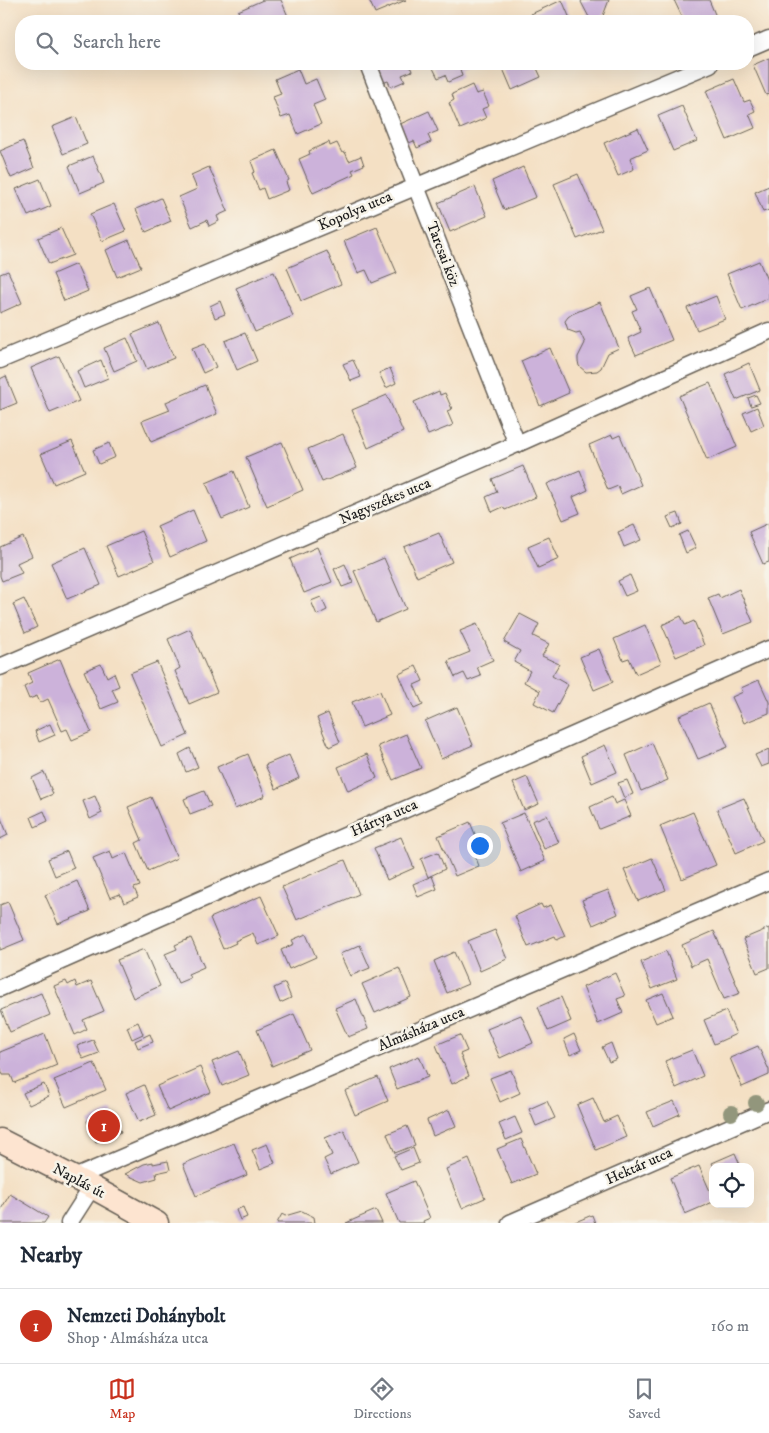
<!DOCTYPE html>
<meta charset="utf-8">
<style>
:root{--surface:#fff;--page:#f6f6f7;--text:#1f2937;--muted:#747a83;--line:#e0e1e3;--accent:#c8321e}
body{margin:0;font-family:"IM FELL DW Pica",serif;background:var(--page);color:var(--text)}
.controls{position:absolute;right:15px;bottom:15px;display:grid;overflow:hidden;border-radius:10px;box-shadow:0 5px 20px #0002}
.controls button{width:45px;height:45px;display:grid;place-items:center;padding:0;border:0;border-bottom:1px solid var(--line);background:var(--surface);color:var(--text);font:25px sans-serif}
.you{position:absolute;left:479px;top:845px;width:18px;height:18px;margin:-12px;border:4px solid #fff;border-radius:50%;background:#1a73e8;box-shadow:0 0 0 8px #1a73e833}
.badge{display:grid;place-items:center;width:32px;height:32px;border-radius:50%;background:var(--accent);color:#fff;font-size:16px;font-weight:700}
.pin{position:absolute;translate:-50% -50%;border:2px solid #fff;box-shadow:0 1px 5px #0006}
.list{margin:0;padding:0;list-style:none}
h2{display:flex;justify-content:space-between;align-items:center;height:65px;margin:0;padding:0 20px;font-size:21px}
h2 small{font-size:16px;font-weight:400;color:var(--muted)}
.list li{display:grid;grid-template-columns:32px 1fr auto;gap:15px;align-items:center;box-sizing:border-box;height:75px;padding:0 20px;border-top:1px solid var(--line)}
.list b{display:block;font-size:19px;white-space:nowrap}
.list p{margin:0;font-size:16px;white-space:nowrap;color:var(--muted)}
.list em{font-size:16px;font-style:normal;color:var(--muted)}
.icon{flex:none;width:28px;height:28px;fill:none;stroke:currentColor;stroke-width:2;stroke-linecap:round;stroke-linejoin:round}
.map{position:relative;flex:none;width:769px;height:1223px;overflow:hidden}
.search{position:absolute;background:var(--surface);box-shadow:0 5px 20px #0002;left:15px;right:15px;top:15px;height:55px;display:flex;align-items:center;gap:12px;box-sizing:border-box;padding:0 18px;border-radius:20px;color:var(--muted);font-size:19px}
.sheet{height:140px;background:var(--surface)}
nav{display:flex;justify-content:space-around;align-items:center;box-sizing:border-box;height:70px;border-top:1px solid var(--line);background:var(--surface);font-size:14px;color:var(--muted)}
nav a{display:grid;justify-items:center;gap:2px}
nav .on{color:var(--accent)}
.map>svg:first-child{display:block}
</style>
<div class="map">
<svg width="769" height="1223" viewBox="0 0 769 1223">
<rect width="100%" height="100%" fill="#f7f3e8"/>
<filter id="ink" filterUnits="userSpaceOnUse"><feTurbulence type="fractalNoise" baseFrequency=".02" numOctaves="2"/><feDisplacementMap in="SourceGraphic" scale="10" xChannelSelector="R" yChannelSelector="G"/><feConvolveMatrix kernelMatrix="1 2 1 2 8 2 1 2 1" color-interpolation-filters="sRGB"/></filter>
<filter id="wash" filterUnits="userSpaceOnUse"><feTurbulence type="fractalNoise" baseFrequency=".0096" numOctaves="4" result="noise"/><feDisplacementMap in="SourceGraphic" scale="20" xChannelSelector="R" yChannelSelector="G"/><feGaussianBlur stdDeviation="1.12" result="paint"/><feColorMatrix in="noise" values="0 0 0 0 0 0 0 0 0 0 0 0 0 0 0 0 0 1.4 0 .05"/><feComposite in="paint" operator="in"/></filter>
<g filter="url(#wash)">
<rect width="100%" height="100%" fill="#f4e0c4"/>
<g id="blocks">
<g fill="#ccb2da">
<path d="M263,0H281L290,21H243L238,11Z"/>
<path d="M369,0H406L375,13Z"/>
<path d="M562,0L571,21H534L531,14Z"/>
<path d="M582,0H609L601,21H591L581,2Z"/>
<path d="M674,0H709L717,19L712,21H684Z"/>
<path d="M769,58V94L766,95L753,65Z"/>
<path d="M373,64H409L412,71L402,75L405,81L391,87L388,81L380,84Z"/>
<path d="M431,64H472L460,69L462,76L448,82L445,75L438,78Z"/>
<path d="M501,64H535L541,77L512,90Z"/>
<path d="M298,69L304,84L316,79L325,100L313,105L321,124L298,134L290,115L281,118L273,97L281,94L275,79Z"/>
<path d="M734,79L744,102L750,100L755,111L749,114L755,128L727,140L706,91Z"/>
<path d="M472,85L476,94L483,92L489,106L482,109L486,118L460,129L449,103L454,100L452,94Z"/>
<path d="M682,106L697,141L673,151L658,116Z"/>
<path d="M429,111L438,131L428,135L431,142L417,148L414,141L406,144L398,125Z"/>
<path d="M76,117L87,144L63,154L52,127Z"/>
<path d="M638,128L648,150L630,158L634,169L618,176L604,143Z"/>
<path d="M23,141L34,168L11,178L0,151Z"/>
<path d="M329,142L330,146L337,143L342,153L345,152L349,161L361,156L364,165L352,170L354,174L313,193L299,159L310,154L309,151Z"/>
<path d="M276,150L289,180L286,182L289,190L267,199L263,188L259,190L252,173L255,172L251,161Z"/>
<path d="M93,156L104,183L80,193L69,166Z"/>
<path d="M209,167L228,211L217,216L219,221L209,226L207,220L192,227L179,197L197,189L191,175Z"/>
<path d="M523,167L536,197L504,210L492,181Z"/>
<path d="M578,174L602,229L577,239L554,184Z"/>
<path d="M40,179L51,206L28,216L16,189Z"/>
<path d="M769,186V210L763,212L755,192Z"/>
<path d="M475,187L487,216L450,232L438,203Z"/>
<path d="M161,198L171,221L146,232L136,209Z"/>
<path d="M114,204L126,231L102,241L90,214Z"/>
<path d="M377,227L397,273L372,283L366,270L358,273L344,241Z"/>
<path d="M61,228L73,255L49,264L38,238Z"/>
<path d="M129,240L141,267L117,277L106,250Z"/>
<path d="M327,251L341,284L301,301L287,268Z"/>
<path d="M759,261L769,285V298L742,310L727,274Z"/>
<path d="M76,264L88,291L64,301L53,274Z"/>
<path d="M8,271L22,303L0,313V274Z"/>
<path d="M274,272L293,316L255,332L236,288Z"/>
<path d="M650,288L672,340L636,355L628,338L641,332L632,311L637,309L631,296Z"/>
<path d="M716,296L725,319L697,330L687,308Z"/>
<path d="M220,301L225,314L215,318L210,306Z"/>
<path d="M600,302L619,348L608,353L601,368L597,371L586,372L579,366L578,361V357L585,343L580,332L576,333L568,330L565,321L568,317L572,314Z"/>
<path d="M159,323L174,358L147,369L132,334Z"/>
<path d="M245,333L257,361L237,370L225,341Z"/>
<path d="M127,338L137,361L114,371L104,348Z"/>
<path d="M205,343L216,367L203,373L192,348Z"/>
<path d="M550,348L569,393L540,406L521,361Z"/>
<path d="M59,356L79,401L50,413L31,368Z"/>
<path d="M101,360L108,378L84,388L77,371Z"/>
<path d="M353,360L361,377L351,381L343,364Z"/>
<path d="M749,363L760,390L736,400L725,374Z"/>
<path d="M390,368L396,383L386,388L379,373Z"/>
<path d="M6,376L17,403L0,410V379Z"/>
<path d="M710,383L737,447L707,460L679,396Z"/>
<path d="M205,385L217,414L151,442L142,421L170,410L166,402Z"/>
<path d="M439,391L440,395L445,393L452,409L447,411L453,425L428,435L414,402Z"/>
<path d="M387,395L403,432L368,448L352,410Z"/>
<path d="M756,395L760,403L751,406L748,398Z"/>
<path d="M757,407L764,425L751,431L743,413Z"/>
<path d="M343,434L357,468L322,482L308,449Z"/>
<path d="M612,435L613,438L620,435L641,485L621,494L618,486L608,490L589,445Z"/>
<path d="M72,441L85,471L54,484L41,454Z"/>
<path d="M282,442L303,490L267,506L246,457Z"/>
<path d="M109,443L115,457L99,464L93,450Z"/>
<path d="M523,466L536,497L505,510L503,507L492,512L486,497L497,492L492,479Z"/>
<path d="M580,470L588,490L573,497L580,513L563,520L547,484Z"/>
<path d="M234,471L249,507L222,519L206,483Z"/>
<path d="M193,510L206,541L170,557L157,526Z"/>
<path d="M678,513L682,524L672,528L667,517Z"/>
<path d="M769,523V562L763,564L749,532Z"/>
<path d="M634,525L641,540L624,547L618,532Z"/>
<path d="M141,531L154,561L119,576L106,546Z"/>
<path d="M688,531L696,548L686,553L679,535Z"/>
<path d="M439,533L452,562L417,577L404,547Z"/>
<path d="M23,537L32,556L17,563L22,573L2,581L0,576V547Z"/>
<path d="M549,537L559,559L538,568L528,546Z"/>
<path d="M317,547L332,582L304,593L290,559Z"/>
<path d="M85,548L101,585L67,599L51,563Z"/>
<path d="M384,558L406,609L376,622L354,571Z"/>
<path d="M345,564L353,583L342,587L334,569Z"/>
<path d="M630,575L637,591L625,596L618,581Z"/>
<path d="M739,589L753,622L723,634L708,598L718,594L720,598Z"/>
<path d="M321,597L327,610L317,615L311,601Z"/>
<path d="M24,599L37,627L25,633L13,604Z"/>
<path d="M520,614L539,624L533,636L549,644L542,656L559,664L552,676L568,685L553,713L534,703L540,691L524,682L530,671L514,662L520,651L504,642Z"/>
<path d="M681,616L685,625L694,621L704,645L676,657L662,625Z"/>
<path d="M477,624L493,660L477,667L481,676L468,681L464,673L455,677L448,661L470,652L460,631Z"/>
<path d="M645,625L661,663L636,674L629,658L623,660L614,639Z"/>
<path d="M190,629L217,692L189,704L175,671L180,668L168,639Z"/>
<path d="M599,649L613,682L594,690L580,657Z"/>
<path d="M60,659L91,732L72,740L67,729L62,731L48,699L40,703L37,696L29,699L24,687L32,683L28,673Z"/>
<path d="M157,662L188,735L162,747L130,673Z"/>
<path d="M101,664L107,677L114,673L119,686L112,689L118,702L101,709L84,671Z"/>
<path d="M416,666L423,681L414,685L423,705L414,709L399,674Z"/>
<path d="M759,680L769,702V713L744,723L732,697L743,692L741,688Z"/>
<path d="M380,691L390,715L362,727L352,702Z"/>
<path d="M709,703L728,747L698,759L679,716Z"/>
<path d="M457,707L473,745L441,759L425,721Z"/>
<path d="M328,713L340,742L329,747L317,718Z"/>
<path d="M50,724L55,735L39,742L35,731Z"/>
<path d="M406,734L421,768L393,780L378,746Z"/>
<path d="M652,743L668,780L641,791L626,755Z"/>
<path d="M605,745L617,772L592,783L581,756Z"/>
<path d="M190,748L198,767L186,772L179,754Z"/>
<path d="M769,749V764L761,767L755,755Z"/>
<path d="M248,754L265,796L235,809L217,767Z"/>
<path d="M367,754L377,778L348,791L338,767Z"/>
<path d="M289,755L299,778L276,789L265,765Z"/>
<path d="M44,772L53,794L41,799L32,778Z"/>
<path d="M527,777L539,804L524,810L513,783Z"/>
<path d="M627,780L633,794L624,798L618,783Z"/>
<path d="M204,791L211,806L190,814L184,799Z"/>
<path d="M95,796L102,813L90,819L83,801Z"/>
<path d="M151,797L177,858L148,871L136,843L142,840L128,807Z"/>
<path d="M612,797L615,804L624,800L631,816L599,829L590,807Z"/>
<path d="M744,798L763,841L736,853L717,809Z"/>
<path d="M44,811L48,821L35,827L31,817Z"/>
<path d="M693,812L716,865L682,879L660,826Z"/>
<path d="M524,813L545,861L521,872L500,823Z"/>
<path d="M547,815L559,843L544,849L532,821Z"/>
<path d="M0,816L8,835L0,839Z"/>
<path d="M470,822L479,844L472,847L479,866L455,876L438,836Z"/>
<path d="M401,837L414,868L387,880L374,848Z"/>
<path d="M67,851L74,868L55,876L48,859Z"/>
<path d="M110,851L113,859L126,853L140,886L134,888L138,897L124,903L120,894L110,898L93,858Z"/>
<path d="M438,852L445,869L428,877L421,859Z"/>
<path d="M652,858L666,890L638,901L624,870Z"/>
<path d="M345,860L359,894L297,920L282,887Z"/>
<path d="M432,876L437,889L418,897L413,884Z"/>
<path d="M77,881L90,911L58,924L45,895Z"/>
<path d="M608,890L618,914L593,925L582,900Z"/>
<path d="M261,896L279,936L258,945L253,933L235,941L236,943L223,949L210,918Z"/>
<path d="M8,902L24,940L0,950V905Z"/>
<path d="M541,904L543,908L551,905L565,936L557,940L555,936L528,947L515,916Z"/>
<path d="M769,928V968L757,973L743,939Z"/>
<path d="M495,930L507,959L480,971L468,941Z"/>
<path d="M714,931L740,993L724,999L707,959L691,966L682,945Z"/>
<path d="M306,934L316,957L289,969L281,950L294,944L292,940Z"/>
<path d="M191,938L204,967L188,974L190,978L178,983L165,954L177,949L175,945Z"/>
<path d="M360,945L370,968L350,976L340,954Z"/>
<path d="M144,949L160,986L133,998L117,960Z"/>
<path d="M666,951L677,979L652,989L641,962Z"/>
<path d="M454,952L468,984L447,993L434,961Z"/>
<path d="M399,968L411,997L375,1013L362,984Z"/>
<path d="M615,973L625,996L617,999L623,1013L598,1024L583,987Z"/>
<path d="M66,981L68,985L75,981L77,987L91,981L104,1011L83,1020L87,1029L75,1035L54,986Z"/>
<path d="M285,983L291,998L280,1003L274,988Z"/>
<path d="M41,993L50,1015L10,1032L1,1010Z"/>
<path d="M663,993L673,1016L656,1023L646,1000Z"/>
<path d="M561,997L571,1021L548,1031L538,1007Z"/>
<path d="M356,999L368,1029L348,1037L335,1008Z"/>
<path d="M726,1011L736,1034L714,1044L704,1020Z"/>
<path d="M294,1014L310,1050L272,1066L257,1030Z"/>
<path d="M521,1015L533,1043L500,1058L487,1029Z"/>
<path d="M138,1022L143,1034L132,1039L127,1027Z"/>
<path d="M45,1034L57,1065L14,1083L11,1075H3L0,1066V1052Z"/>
<path d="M150,1034L153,1042L138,1048L135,1041Z"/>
<path d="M574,1034L581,1050L570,1055L564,1039Z"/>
<path d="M460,1035L467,1051L460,1054L469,1076L452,1084L436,1045Z"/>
<path d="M93,1040L99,1053L83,1059L77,1046Z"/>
<path d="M611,1043L617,1059L609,1062L602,1047Z"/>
<path d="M758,1046L769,1070V1075L742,1087L730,1058Z"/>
<path d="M692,1050L703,1076L676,1088L665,1061Z"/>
<path d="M239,1051L249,1075L222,1086L212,1062Z"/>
<path d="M419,1056L428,1077L397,1089L389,1069Z"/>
<path d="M94,1063L106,1090L66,1107L54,1080Z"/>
<path d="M200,1067L211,1092L168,1111L157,1086Z"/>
<path d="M511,1070L520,1093L500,1102L490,1078Z"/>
<path d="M378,1077L388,1101L355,1115L345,1091Z"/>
<path d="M44,1084L49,1096L29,1105L23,1093Z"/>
<path d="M144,1085L156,1115L139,1122L126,1093Z"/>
<path d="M593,1098L604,1122L617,1116L626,1137L596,1150L577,1105Z"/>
<path d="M547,1101L555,1118L536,1126L529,1109Z"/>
<path d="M674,1101L680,1114L653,1126L647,1112Z"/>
<path d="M112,1110L121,1132L96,1142L87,1121Z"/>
<path d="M449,1110L456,1126L433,1136L427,1120Z"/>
<path d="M515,1117L522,1133L506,1140L499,1124Z"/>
<path d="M407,1126L415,1145L395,1153L387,1134Z"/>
<path d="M344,1130L358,1162L331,1174L324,1159L332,1155L325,1138Z"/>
<path d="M521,1139L536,1174L512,1184L497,1149Z"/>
<path d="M234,1143L247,1175L196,1196L183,1164Z"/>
<path d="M267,1144L275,1163L260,1169L252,1150Z"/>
<path d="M413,1148L419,1163L401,1170L394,1156Z"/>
<path d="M735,1153L741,1167H714L712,1163Z"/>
<path d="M469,1159L485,1198L462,1208L446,1169Z"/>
<path d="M168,1161L170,1170L156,1173L157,1178L143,1182L125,1174L144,1164L153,1162V1164Z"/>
<path d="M699,1166L713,1198V1202L685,1214L670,1178Z"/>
<path d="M414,1181L430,1218L423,1221L424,1223H399L386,1193Z"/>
<path d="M10,1194L48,1217L44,1223H0V1211Z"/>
<path d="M243,1207L247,1217L240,1220L236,1210Z"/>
<path d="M376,1210L382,1223H346Z"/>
<path d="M302,1211L314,1217L315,1223H277L282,1214L285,1216Z"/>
<path d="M592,1215L595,1223H573Z"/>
</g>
</g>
</g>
<g filter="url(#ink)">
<use href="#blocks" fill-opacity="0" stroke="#686157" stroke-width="1"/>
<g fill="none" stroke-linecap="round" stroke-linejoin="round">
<g stroke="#686157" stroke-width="19">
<g id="street">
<path d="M748,48L769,39"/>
<path d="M368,64L517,444"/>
<path d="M0,360L710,64"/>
<path d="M0,667L517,444L769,331"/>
<path d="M0,988L769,649"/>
<path d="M74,1178L769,881"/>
<path d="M69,1223L92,1187"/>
<path d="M510,1223L769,1110"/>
</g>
</g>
<g stroke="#686157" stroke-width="25">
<path id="secondary" d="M0,1140L92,1187L157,1223"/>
</g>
<use href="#street" stroke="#fff" stroke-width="16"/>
<use href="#secondary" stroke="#fde4d0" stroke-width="22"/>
</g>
<g fill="#92967b">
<circle cx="756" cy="1103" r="8"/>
<circle cx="731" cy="1113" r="8"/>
</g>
</g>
<g text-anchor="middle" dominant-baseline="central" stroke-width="5" stroke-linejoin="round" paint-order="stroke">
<g font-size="15" fill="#1c1c1c" stroke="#f7f3e8">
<text transform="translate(355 211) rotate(-23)">Kopolya utca</text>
<text transform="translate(443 254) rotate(69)">Tarcsai köz</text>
<text transform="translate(385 501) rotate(-23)">Nagyszékes utca</text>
<text transform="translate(384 818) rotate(-24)">Hártya utca</text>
<text transform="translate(421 1029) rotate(-23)">Almásháza utca</text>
<text transform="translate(639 1166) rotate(-24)">Hektár utca</text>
<text transform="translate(79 1181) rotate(28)">Naplás út</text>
</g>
</g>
</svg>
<div class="controls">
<button><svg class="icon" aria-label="locate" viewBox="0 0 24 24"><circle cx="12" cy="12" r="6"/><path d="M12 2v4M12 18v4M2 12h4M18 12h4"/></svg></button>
</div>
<div class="you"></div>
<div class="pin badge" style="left:104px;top:1126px">1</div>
<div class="search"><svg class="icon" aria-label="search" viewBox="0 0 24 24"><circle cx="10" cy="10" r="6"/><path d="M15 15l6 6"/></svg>Search here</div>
</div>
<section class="sheet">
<h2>Nearby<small></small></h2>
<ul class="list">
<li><span class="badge">1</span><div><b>Nemzeti Dohánybolt</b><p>Shop · Almásháza utca</p></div><em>160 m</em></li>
</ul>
</section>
<nav>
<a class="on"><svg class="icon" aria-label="map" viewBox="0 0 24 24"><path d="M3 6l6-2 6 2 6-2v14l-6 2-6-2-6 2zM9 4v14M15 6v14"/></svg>Map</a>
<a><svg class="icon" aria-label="directions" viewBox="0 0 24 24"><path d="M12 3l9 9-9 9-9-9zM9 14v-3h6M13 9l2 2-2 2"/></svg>Directions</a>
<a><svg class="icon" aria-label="saved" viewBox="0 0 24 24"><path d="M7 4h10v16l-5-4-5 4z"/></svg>Saved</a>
</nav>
